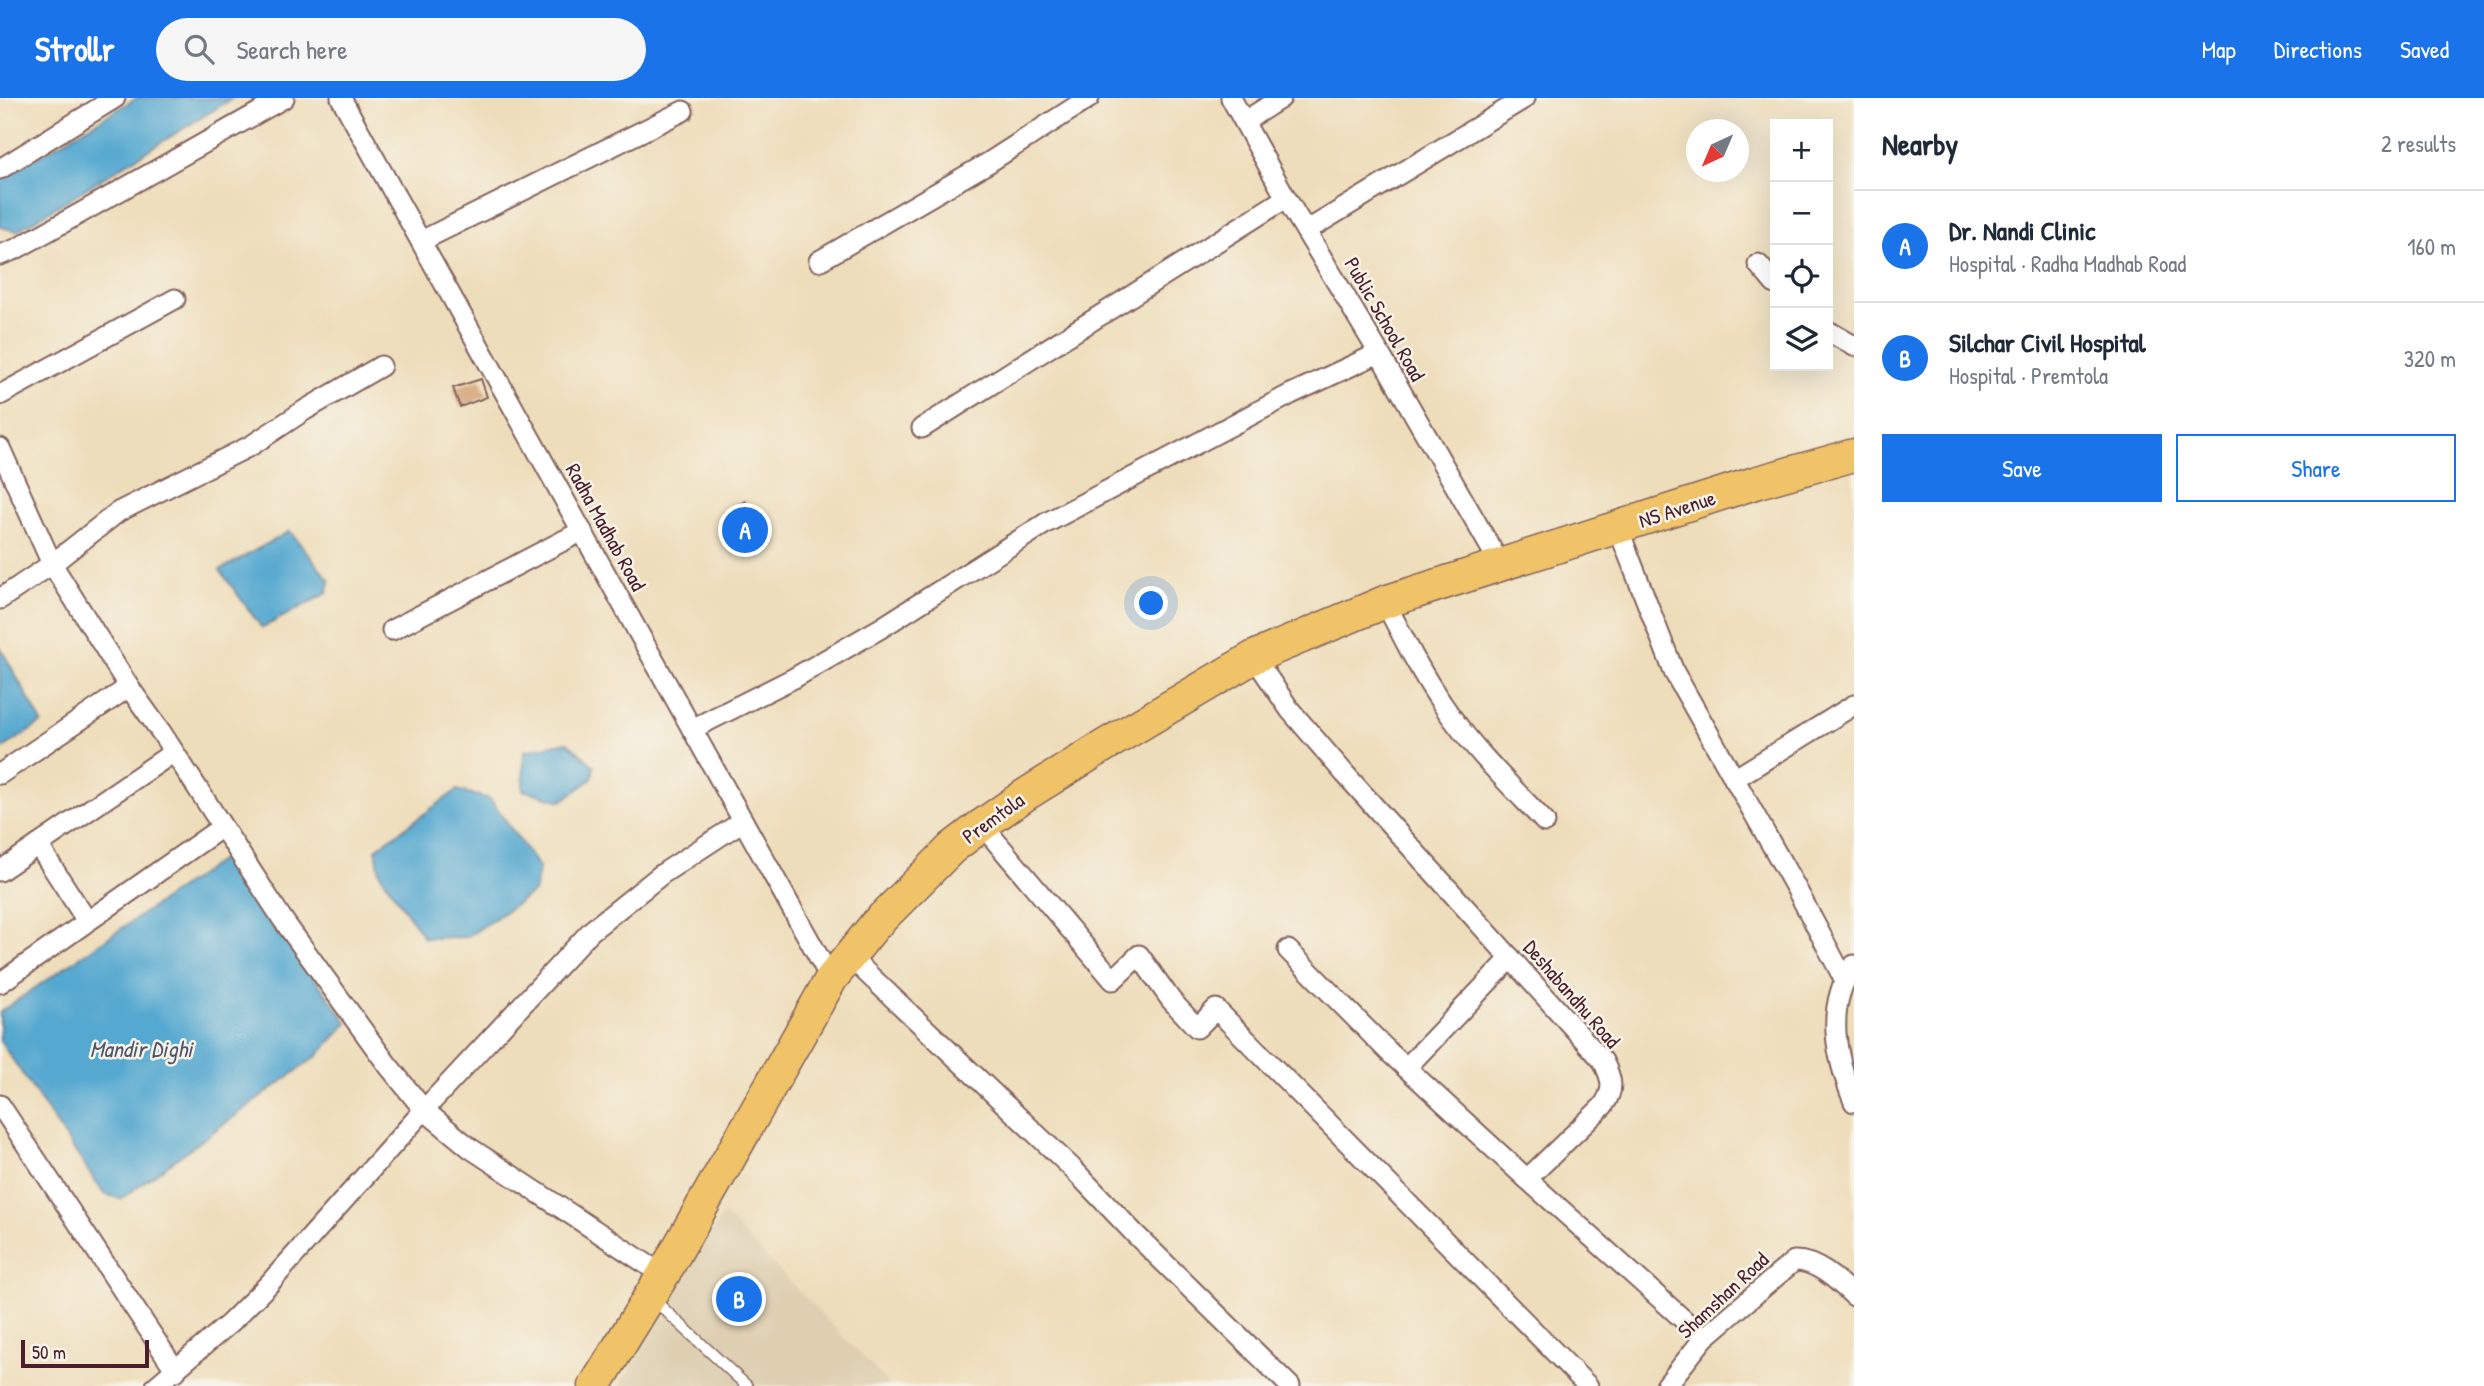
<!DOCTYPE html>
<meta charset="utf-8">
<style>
:root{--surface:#fff;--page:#f6f6f7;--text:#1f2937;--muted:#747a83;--line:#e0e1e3;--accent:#1a73e8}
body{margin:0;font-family:"Patrick Hand",sans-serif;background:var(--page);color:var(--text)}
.controls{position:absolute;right:21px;top:21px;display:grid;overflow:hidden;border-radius:0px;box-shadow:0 7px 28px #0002}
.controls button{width:63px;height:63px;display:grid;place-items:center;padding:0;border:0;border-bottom:2px solid var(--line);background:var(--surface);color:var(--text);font:35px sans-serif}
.compass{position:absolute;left:1686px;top:21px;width:63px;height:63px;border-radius:50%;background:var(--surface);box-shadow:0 7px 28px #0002;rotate:224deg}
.scale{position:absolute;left:21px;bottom:18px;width:128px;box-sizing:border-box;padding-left:7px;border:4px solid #4a1f2b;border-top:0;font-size:19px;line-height:24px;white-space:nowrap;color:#4a1f2b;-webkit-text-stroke:5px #f7f3e8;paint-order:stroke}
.you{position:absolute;left:1152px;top:506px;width:24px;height:24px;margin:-18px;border:5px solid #fff;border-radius:50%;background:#1a73e8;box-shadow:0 0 0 10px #1a73e833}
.badge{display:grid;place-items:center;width:46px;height:46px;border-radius:50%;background:var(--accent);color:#fff;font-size:23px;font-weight:700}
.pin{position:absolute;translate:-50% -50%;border:4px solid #fff;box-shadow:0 2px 7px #0006}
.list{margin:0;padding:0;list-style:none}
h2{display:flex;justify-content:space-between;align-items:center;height:91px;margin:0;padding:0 28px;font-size:30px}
h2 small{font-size:23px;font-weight:400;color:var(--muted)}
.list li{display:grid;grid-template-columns:46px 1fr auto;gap:21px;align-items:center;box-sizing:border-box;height:112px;padding:0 28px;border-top:2px solid var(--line)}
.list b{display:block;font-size:26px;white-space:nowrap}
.list p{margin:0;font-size:23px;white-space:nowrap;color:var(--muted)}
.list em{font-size:23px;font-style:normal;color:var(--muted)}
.actions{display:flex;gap:14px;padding:21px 28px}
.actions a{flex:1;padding:16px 0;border:2px solid var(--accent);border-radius:0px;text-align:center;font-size:24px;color:var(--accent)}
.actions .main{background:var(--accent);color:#fff}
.icon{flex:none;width:38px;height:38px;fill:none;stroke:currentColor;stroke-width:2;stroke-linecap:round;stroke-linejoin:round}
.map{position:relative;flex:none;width:1854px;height:1288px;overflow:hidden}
header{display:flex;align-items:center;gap:42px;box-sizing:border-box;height:98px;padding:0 35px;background:var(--accent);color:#fff}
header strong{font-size:33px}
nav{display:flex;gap:38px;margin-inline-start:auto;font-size:24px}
.search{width:490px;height:63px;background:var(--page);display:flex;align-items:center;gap:18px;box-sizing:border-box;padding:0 24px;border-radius:38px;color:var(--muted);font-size:26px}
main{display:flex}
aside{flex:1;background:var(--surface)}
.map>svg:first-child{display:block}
</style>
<header>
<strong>Strollr</strong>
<div class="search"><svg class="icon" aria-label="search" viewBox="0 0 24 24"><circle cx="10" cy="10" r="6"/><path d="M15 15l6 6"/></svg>Search here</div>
<nav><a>Map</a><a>Directions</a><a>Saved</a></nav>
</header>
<main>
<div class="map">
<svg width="1854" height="1288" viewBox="0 0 1854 1288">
<rect width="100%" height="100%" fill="#f7f3e8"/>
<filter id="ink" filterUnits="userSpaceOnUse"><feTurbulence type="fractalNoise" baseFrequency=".0143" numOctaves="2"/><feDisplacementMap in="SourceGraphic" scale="14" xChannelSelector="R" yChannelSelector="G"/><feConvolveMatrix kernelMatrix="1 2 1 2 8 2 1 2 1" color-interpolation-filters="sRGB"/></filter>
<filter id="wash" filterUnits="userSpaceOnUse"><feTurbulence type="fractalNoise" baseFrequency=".00686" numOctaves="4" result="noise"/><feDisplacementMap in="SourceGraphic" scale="28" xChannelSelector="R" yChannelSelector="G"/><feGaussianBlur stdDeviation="1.57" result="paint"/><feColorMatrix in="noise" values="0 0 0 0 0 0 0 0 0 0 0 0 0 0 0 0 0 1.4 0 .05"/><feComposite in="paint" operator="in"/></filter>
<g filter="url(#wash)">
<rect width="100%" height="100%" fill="#eeddba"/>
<path fill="#decfb1" d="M723,1115L891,1288H620Z"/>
<g fill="#54a8d0" stroke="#4f647e" stroke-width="2">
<path d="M137,0H233L17,133L0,129V81Z"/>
<path d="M290,433L330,483L327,495L262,530L220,472Z"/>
<path d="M0,549L42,625L0,652Z"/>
<path d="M567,644L594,668L592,681L562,703L523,692L524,653Z"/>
<path d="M457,692L490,701L539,770L534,794L467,839L424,840L380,775L376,751Z"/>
<path d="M224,760L348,925L317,958L121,1101L104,1096L0,943V914Z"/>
</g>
<g id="blocks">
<g fill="#d3a378">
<path d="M481,281L487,299L460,309L453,290Z"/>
<path d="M745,403L768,442L747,454L724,415Z"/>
</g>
</g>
</g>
<g filter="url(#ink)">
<use href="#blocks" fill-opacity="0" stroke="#83625d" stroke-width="2"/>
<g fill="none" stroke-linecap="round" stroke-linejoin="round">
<g stroke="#83625d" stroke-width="13">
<path id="service" d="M653,1201L747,1288"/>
</g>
<g stroke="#83625d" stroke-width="23">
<g id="minor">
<path d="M341,0L831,881"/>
<path d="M1231,0L1286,100L1379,255L1500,466"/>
<path d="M1245,23L1281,0"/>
<path d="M0,71L115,0"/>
<path d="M1306,133L1525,0"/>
<path d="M421,143L683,13"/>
<path d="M0,157L16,151L77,117L284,0"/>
<path d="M819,163L988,65L1089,0"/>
<path d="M1758,166L1775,186"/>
<path d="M1828,233L1854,248"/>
<path d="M0,297L175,201"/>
<path d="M922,330L1286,100"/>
<path d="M0,350L52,466L129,589L161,634L283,822L387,966L424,1012L470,1050L663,1177"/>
<path d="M1618,430L1674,574L1796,790L1844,881"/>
<path d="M0,501L52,466L118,414L252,347L305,312L381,268"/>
<path d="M1385,504C1403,539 1420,574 1443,607C1472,650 1510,687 1545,724"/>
<path d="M392,532L582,433"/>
<path d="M1254,559L1290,612L1345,676L1603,963C1612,981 1615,991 1603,1008L1527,1081L1704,1240"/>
<path d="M692,631L794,580L881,530L1046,425L1291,296L1379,255"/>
<path d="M0,676L129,589"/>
<path d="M1734,681L1854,607"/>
<path d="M982,727L1113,882L1139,857L1171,902L1197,930L1216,911L1588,1288"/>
<path d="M38,747L87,823"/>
<path d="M0,773L174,654"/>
<path d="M1288,852L1389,954L1527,1081"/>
<path d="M849,858L1072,1070L1135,1136L1290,1288"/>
<path d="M1854,867C1824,909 1836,960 1854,1004"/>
<path d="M0,885L222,729"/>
<path d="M1406,970L1511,860"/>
<path d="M0,1007L176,1273"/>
<path d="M156,1288L230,1225L268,1187L424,1012L591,833L662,776L743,723"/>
<path d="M1666,1288L1704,1240L1794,1163C1816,1162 1838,1183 1854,1198"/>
</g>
</g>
<g stroke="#83625d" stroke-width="35">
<path id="trunk" d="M595,1288L663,1177L831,881L875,827L952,750L982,727L1025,697L1104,648L1254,559L1385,504L1758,384L1854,357"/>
</g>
<use href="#service" stroke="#fff" stroke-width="10"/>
<use href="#minor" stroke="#fff" stroke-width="19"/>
<use href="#trunk" stroke="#f0c369" stroke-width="32"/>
</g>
</g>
<g text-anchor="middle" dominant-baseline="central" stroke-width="5" stroke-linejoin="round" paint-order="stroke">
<g font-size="21" fill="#4a1f2b" stroke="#f7f3e8">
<text transform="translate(1385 221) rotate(60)">Public School Road</text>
<text transform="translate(1677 411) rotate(-18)">NS Avenue</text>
<text transform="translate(606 429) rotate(61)">Radha Madhab Road</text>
<text transform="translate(993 720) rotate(-36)">Premtola</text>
<text transform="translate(1572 896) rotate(49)">Deshabandhu Road</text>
<text transform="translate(1723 1197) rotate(-43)">Shamshan Road</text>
</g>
<g font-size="23" font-style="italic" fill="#4e566d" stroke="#f7f3e8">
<text x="141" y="950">Mandir Dighi</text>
</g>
</g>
</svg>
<div class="controls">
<button>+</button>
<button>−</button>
<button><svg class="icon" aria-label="locate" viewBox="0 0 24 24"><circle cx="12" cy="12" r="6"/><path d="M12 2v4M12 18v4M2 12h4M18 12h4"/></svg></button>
<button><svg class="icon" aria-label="layers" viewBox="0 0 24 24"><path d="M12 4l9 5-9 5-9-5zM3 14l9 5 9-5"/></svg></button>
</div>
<svg class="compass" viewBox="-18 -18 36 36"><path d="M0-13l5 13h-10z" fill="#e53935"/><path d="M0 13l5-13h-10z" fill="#747a83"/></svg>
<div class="scale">50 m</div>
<div class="you"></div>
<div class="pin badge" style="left:745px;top:432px">A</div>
<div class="pin badge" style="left:739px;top:1201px">B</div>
</div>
<aside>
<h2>Nearby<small>2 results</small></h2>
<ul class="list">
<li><span class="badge">A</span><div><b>Dr. Nandi Clinic</b><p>Hospital · Radha Madhab Road</p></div><em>160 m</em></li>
<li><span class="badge">B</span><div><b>Silchar Civil Hospital</b><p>Hospital · Premtola</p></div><em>320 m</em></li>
</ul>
<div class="actions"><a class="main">Save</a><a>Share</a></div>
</aside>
</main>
